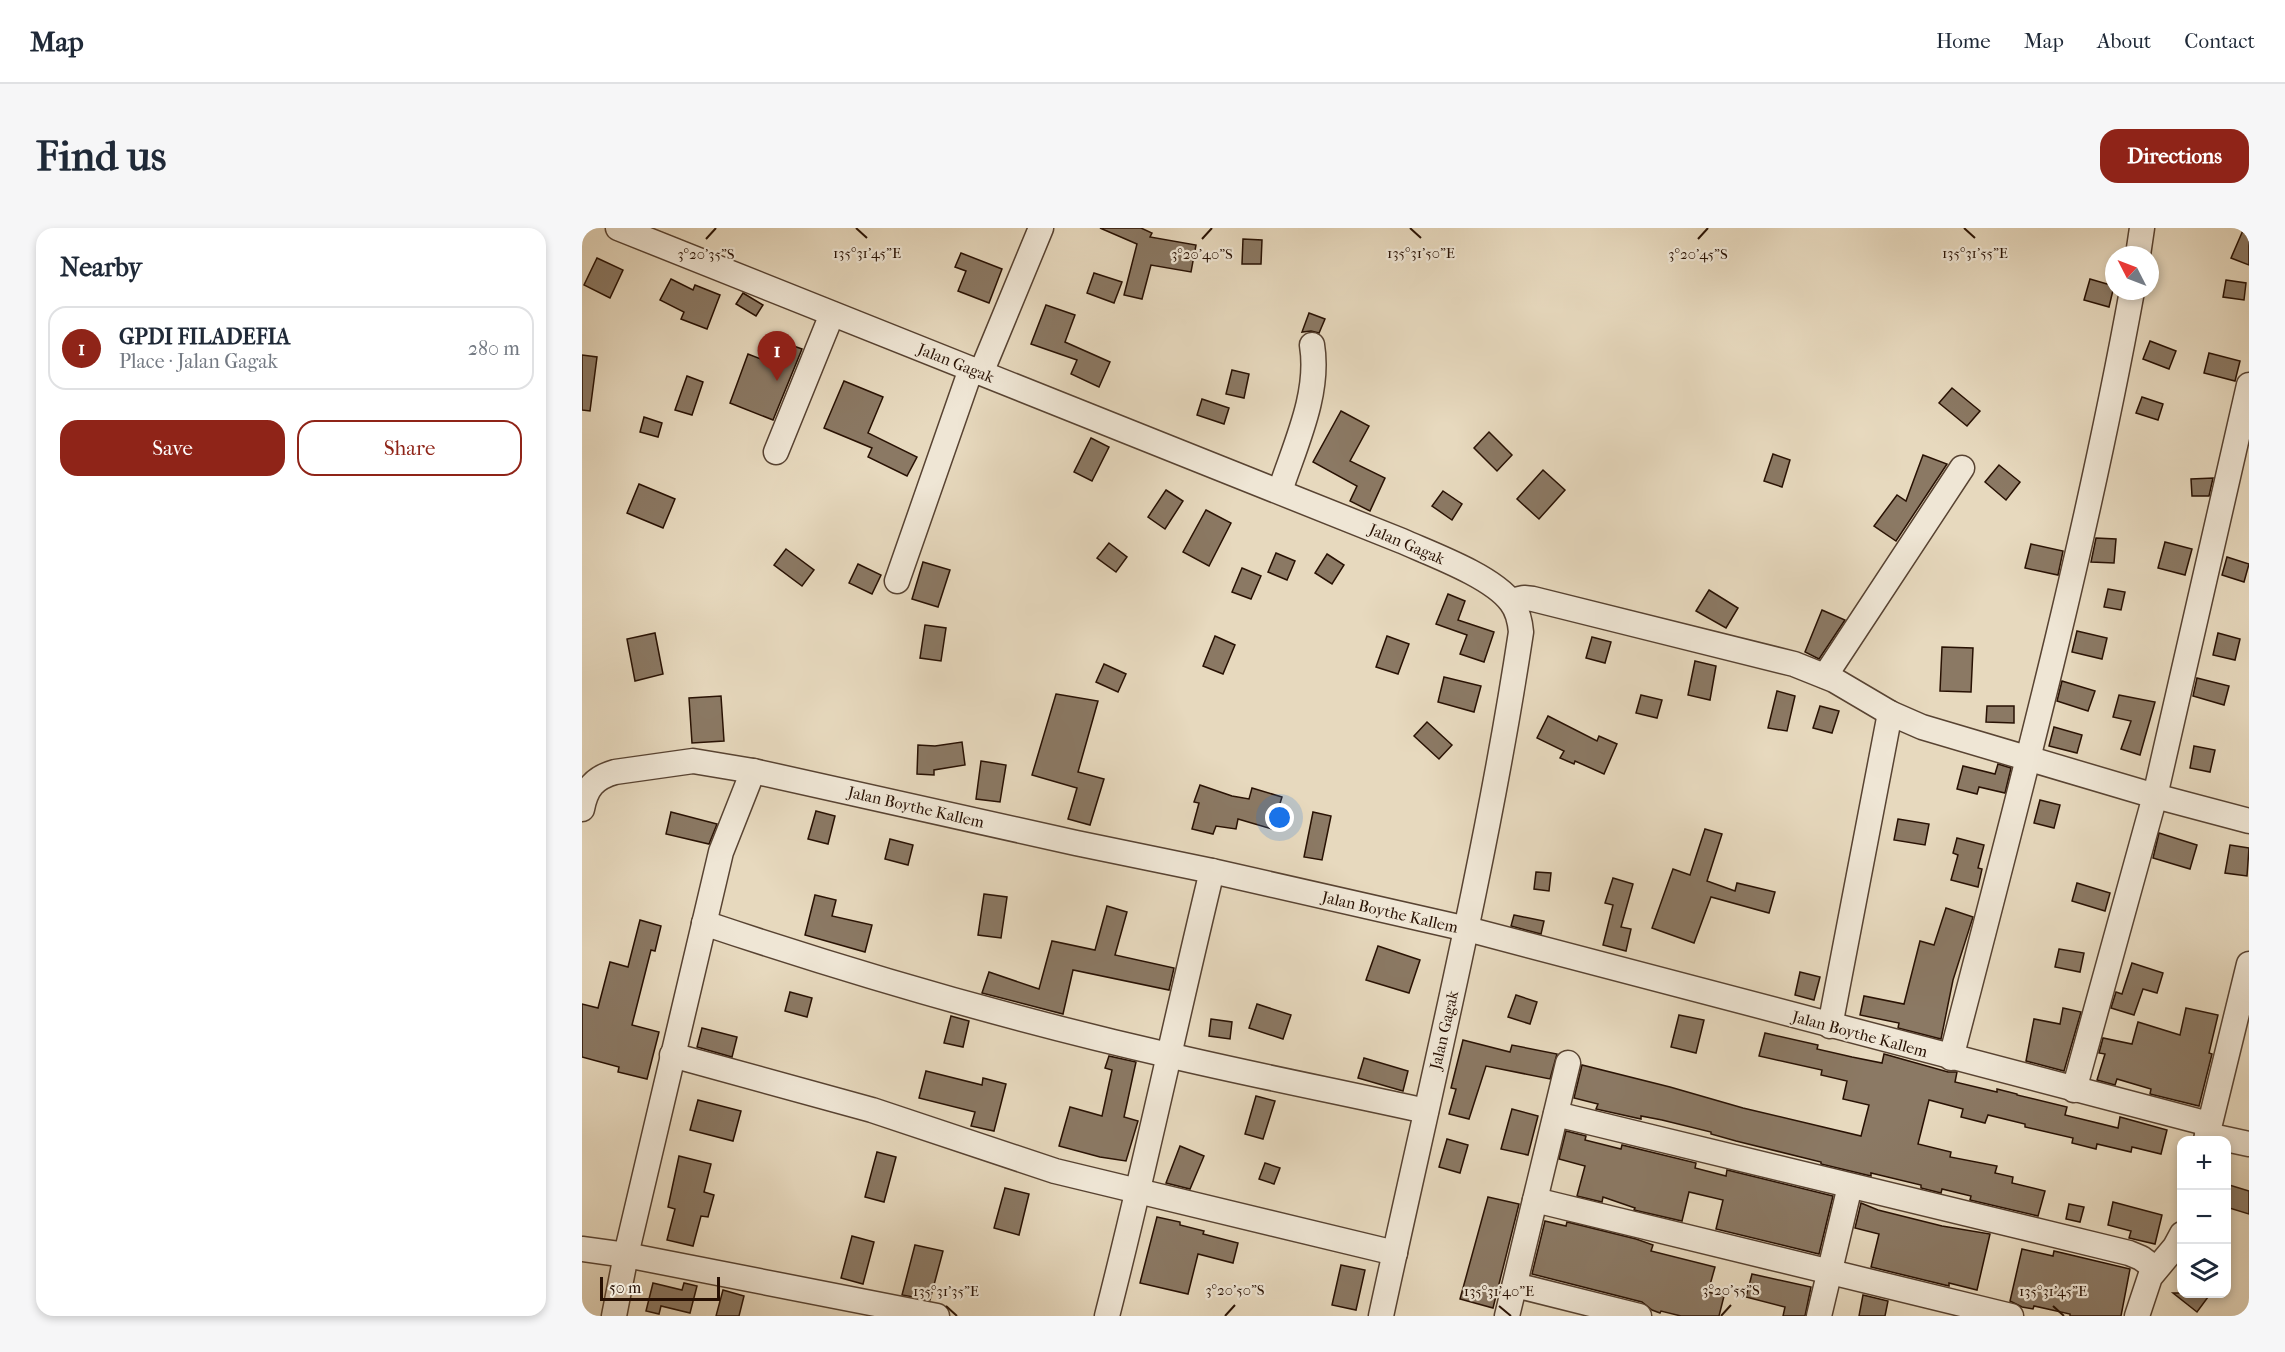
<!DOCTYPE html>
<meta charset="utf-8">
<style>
:root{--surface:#fff;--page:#f6f6f7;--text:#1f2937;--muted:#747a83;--line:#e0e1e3;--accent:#8f2418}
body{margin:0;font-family:"IM FELL French Canon",serif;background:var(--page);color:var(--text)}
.controls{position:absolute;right:18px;bottom:18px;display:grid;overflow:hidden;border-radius:12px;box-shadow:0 3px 9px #0003}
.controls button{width:54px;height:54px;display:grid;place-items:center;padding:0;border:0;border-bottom:2px solid var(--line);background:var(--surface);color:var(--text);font:30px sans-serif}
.compass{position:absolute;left:1523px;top:18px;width:54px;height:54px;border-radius:50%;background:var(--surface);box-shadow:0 3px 9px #0003;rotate:312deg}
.scale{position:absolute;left:18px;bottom:15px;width:120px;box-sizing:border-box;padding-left:6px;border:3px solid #281103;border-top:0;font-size:16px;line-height:21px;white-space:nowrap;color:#281103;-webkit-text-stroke:4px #efe6d5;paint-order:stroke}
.you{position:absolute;left:698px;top:590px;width:21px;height:21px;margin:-15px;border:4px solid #fff;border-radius:50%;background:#1a73e8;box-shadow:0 0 0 9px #1a73e833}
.badge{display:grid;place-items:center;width:39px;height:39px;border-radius:50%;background:var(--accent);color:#fff;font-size:20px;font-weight:700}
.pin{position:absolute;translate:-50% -50px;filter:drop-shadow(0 2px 3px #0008)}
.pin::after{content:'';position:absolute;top:32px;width:21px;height:18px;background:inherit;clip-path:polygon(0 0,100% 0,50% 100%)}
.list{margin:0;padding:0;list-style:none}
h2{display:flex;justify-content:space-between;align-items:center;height:78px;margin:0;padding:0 24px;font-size:26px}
h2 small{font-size:20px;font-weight:400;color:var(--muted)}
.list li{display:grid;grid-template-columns:39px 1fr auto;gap:18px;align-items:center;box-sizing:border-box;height:84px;margin:0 12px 12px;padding:0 12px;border:2px solid var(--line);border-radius:18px}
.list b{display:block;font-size:22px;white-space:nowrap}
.list p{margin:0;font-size:20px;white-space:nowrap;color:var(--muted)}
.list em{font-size:20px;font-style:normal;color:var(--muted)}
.actions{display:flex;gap:12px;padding:18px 24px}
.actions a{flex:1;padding:14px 0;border:2px solid var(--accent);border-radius:18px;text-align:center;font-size:21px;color:var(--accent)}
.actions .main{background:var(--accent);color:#fff}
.icon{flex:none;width:33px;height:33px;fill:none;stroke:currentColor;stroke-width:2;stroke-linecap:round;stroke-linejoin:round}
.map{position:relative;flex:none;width:1667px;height:1088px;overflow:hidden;border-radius:18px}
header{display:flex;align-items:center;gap:36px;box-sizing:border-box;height:84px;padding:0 30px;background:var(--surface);border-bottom:2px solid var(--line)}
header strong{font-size:28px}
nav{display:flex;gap:33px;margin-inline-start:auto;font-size:21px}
.intro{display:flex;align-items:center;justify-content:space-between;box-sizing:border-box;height:144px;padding:0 36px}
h1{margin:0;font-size:42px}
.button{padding:15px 27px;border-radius:18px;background:var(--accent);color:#fff;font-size:21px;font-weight:700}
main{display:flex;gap:36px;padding:0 36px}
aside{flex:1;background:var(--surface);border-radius:18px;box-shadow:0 3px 9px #0003}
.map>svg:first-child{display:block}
</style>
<header>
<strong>Map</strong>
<nav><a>Home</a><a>Map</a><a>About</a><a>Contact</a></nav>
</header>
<div class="intro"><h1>Find us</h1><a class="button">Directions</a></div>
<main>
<aside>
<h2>Nearby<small></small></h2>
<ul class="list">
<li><span class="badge">1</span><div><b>GPDI FILADEFIA</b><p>Place · Jalan Gagak</p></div><em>280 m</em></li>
</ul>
<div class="actions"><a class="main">Save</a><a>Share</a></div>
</aside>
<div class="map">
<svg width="1667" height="1088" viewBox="0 0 1667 1088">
<rect width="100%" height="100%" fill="#e7d9be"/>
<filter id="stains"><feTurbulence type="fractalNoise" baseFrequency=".00333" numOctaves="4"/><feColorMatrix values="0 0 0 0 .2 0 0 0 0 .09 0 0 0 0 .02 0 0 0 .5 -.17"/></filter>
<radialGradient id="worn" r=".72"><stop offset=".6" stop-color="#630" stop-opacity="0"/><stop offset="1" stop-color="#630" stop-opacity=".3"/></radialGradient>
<g fill="#8b7964" stroke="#281103" stroke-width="1.5">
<path d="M518,0H559L570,5L568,9L614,17L609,44L569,37L560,71L542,67L555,16Z"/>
<path d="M1662,0H1667V37L1649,30Z"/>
<path d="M661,11L680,12L679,36H660Z"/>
<path d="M379,25L420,41L407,75L376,63L384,43L373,39Z"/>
<path d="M15,30L41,42L28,70L2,57Z"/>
<path d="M512,45L540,54L532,75L505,65Z"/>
<path d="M89,51L111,62L113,57L138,67L125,101L99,91L102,84L78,72Z"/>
<path d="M1508,51L1532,58L1527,79L1502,72Z"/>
<path d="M1644,52L1664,55L1662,72L1641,69Z"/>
<path d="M161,65L181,77L174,88L154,76Z"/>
<path d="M464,77L493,87L483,114L528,134L517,159L489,146L495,132L449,116Z"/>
<path d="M727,85L743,91L737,105L729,103L720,104Z"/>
<path d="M192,111L220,121L191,192L148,175L166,126L184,133Z"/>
<path d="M1568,113L1594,123L1587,141L1561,131Z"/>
<path d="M1627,125L1658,133L1653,153L1622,145Z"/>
<path d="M0,127L15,129L8,183L0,182Z"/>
<path d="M650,142L667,146L662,170L644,166Z"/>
<path d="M105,148L121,154L110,187L93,182Z"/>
<path d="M262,153L301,169L286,205L335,229L325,248L286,229L290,220L242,200Z"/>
<path d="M1370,160L1398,183L1385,198L1357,175Z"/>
<path d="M1560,169L1581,176L1576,192L1554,185Z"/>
<path d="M620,171L647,180L642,196L615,187Z"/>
<path d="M759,183L787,198L768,233L803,250L788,283L768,273L775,258L731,234Z"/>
<path d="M62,189L80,195L76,209L58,204Z"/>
<path d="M907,204L930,227L915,243L892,220Z"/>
<path d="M509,210L527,219L510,253L492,244Z"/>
<path d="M1191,226L1208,232L1200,259L1182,253Z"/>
<path d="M1341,227L1365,236L1314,313L1292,298L1315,267L1324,273Z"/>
<path d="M1417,237L1438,254L1424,272L1403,254Z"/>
<path d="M961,242L983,262L957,291L935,271Z"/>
<path d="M1631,250L1627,268H1610L1609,251Z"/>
<path d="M57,256L93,271L81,300L45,285Z"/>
<path d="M584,262L601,273L583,301L566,289Z"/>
<path d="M861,263L880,276L870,292L850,278Z"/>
<path d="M624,282L649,295L627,338L601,324Z"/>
<path d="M1514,310L1534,311L1532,335L1509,334Z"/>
<path d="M1583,314L1610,321L1603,347L1576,340Z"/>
<path d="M527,315L545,329L534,344L515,330Z"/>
<path d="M1449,316L1481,323L1476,347L1443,340Z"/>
<path d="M204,321L232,342L220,358L192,337Z"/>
<path d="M694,325L713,333L705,352L686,344Z"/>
<path d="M745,326L762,337L750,356L733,345Z"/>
<path d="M1645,329L1667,336L1662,354L1640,347Z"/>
<path d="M341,334L368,342L356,379L330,371Z"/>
<path d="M276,336L299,347L290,366L267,355Z"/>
<path d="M660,340L679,348L669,371L650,364Z"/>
<path d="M1526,361L1543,364L1539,382L1522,379Z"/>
<path d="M1127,362L1156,380L1144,400L1114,383Z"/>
<path d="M866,366L883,373L876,392L912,404L902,434L878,426L885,407L854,396Z"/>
<path d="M1240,382L1263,392L1237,431L1223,424Z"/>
<path d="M343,397L364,400L359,433L338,430Z"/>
<path d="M1495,403L1525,410L1520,431L1490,424Z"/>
<path d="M73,405L81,446L53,453L45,411Z"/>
<path d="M1636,405L1658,411L1653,432L1631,427Z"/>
<path d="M633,408L653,417L641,446L621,438Z"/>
<path d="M805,408L827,416L816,446L794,439Z"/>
<path d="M1010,409L1029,414L1023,435L1004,430Z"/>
<path d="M1360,419L1391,420L1389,464L1358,463Z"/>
<path d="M1113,433L1134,438L1128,472L1106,467Z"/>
<path d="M522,436L544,446L536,464L514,454Z"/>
<path d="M862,449L899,458L892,484L856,474Z"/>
<path d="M1615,450L1647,458L1642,477L1611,468Z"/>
<path d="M1480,453L1513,463L1506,483L1475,473Z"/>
<path d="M1195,463L1213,468L1205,503L1186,500Z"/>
<path d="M474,466L516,473L496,544L522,551L508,597L486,591L495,560L450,547Z"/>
<path d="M1059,467L1080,472L1075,490L1054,485Z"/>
<path d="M1537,467L1573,474L1558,527L1539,521L1549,493L1531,489Z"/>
<path d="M139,468L142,513L110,515L107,470Z"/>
<path d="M1238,478L1257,483L1250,505L1231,500Z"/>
<path d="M1405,478H1432V495L1404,494Z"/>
<path d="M966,488L1015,513L1017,508L1035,516L1022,546L993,533L992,536L978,530L982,523L955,510Z"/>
<path d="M845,494L870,517L857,531L832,508Z"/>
<path d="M1472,499L1500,507L1495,525L1467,518Z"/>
<path d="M380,514L383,537L352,542V547L335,546L336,517L353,518Z"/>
<path d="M1612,518L1633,522L1628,544L1608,540Z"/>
<path d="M399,533L424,537L418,574L394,571Z"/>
<path d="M1416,536L1429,540L1423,565L1397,559L1395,566L1375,561L1381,538L1413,546Z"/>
<path d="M618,557L650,568L667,571L670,560L700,569L690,601L656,591L654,601L634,598L631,606L610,601L617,575L612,574Z"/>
<path d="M1458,572L1478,577L1472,600L1452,595Z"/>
<path d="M234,583L253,588L246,616L226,611Z"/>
<path d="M89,584L135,596L127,616L84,606Z"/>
<path d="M731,584L749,588L740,632L722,629Z"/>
<path d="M1316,591L1347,596L1343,617L1312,612Z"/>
<path d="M1123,601L1140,606L1125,653L1153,663L1155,655L1193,664L1187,685L1129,669L1112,715L1070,700L1091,641L1108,647Z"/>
<path d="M1577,605L1615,617L1608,641L1571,630Z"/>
<path d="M1375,610L1402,617L1396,640L1400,641L1396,659L1369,652L1376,627L1371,625Z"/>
<path d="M308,611L331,617L326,637L303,631Z"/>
<path d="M1648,617L1667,620L1665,648L1643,645Z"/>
<path d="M954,644L969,645L967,663L952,661Z"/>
<path d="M1031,650L1051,656L1039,699L1049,701L1044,723L1021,717L1031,677L1023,675Z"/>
<path d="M1495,655L1528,665L1523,683L1490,673Z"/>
<path d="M402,666L425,669L419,710L396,707Z"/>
<path d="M233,667L254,672L250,688L290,697L283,724L223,707Z"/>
<path d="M525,678L545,684L533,727L592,740L587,762L491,742L481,786L400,765L407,744L457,761L470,713L513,722Z"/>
<path d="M1364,680L1391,689L1371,752L1359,811L1316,800L1317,795L1278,787L1282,768L1322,776L1338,713L1352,717Z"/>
<path d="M932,687L962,693L959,706L929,698Z"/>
<path d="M58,692L79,698L73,723L69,722L50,797L77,804L65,851L36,844L37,839L0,829V776L16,780L28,734L46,739Z"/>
<path d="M796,718L838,732L827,765L784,752Z"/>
<path d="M1477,721L1502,725L1498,744L1473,739Z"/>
<path d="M1550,735L1581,745L1575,765L1561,761L1552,787L1529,780L1534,764L1540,766Z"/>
<path d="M1218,744L1238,749L1232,772L1213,767Z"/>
<path d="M208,764L230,770L225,789L203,783Z"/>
<path d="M934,767L955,774L948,796L926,789Z"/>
<path d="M675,776L709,787L701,811L667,800Z"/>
<path d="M1481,780L1499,784L1482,843L1444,833L1452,791L1478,796Z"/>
<path d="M1604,780L1636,787L1627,825L1630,826L1617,878L1568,866L1569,861L1535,851L1533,857L1515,852L1523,826L1517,825L1521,810L1550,816L1556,794L1598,807Z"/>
<path d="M1097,787L1122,792L1114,825L1089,819Z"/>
<path d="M369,788L387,793L381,819L362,815Z"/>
<path d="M629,791L650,794L648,811L627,808Z"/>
<path d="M120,800L155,809L150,829L115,819Z"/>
<path d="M1183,805L1236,817L1235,821L1270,829L1300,835L1302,826L1366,844H1375L1373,854L1415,864V861L1435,866V867L1485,879L1483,887L1536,900L1538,889L1585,902L1579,926L1550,919L1549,924L1515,916L1514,921L1490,915L1491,910L1443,899V896L1406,887L1403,895L1379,889L1381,881L1347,872L1336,916L1369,924L1368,929L1415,938L1413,945L1431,949L1430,955L1463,963L1456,988L1388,972L1389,968L1360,961L1359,965L1339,960V957L1289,945V948L1239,936V934L1154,913L1129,906V904L1080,892L1059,888V891L1014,881L1016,876L992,870L1000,837L1088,859L1161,880L1279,908L1287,877L1261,871L1265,853L1239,847L1240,842L1177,828Z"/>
<path d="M881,812L928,824L930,817L975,826L968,851L904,838L887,891L867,886L874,861L869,860Z"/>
<path d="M527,828L554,834L542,889L556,893L544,933L518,929L477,918L488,879L520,888L530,842L523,840Z"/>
<path d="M782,830L826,843L821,863L776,850Z"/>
<path d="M344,843L400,857L401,850L424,856L412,903L389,898L393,884L337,870Z"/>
<path d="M674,868L693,873L681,911L663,906Z"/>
<path d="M116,872L159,883L151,913L108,902Z"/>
<path d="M930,881L956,888L946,927L919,921Z"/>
<path d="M984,903L1004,908L1003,912L1039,921L1040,917L1114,935L1113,940L1144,948L1145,942L1251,968L1237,1026L1134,1001L1141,972L1107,964L1100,993L1052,982L1053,980L1021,969L1020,974L995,968L1003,938L977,931Z"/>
<path d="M865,911L886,917L878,945L857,939Z"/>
<path d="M598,918L622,928L608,961L584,955Z"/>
<path d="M295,924L314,929L302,974L283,969Z"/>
<path d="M97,928L129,936L122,964L132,967L126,989L119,988L111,1018L85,1012L93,981L86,979Z"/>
<path d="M683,935L698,940L692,956L677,951Z"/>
<path d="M1644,956L1667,963V986L1644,979Z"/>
<path d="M423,960L447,966L437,1007L412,1000Z"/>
<path d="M906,969L937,976L911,1080L878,1071Z"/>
<path d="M1531,974L1580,987L1573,1016L1547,1010L1549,1003L1526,997Z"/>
<path d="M1279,975L1296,982L1360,998L1408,1006L1395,1062L1367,1055V1058L1289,1039L1297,1006L1273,1000Z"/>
<path d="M1487,976L1502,979L1498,994L1484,991Z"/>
<path d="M575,989L598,994V997L622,1003L621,1006L656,1015L651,1035L616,1026L606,1066L558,1055Z"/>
<path d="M963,993L984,998L985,994L1054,1011L1071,1017L1069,1023L1133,1039L1126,1064L1142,1068L1137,1088H1099L1079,1083L1078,1085L1070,1082L1060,1074L950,1046Z"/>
<path d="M270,1008L292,1014L281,1056L259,1050Z"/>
<path d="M333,1017L361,1023L348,1072L320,1067Z"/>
<path d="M1440,1021L1471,1028L1472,1023L1548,1041L1539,1088H1488V1086L1452,1078L1451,1081L1440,1079L1428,1073Z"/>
<path d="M759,1037L783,1042L774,1082L750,1077Z"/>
<path d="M1170,1046L1229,1059L1223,1088H1201L1203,1079L1164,1069Z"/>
<path d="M71,1055L100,1062L102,1055L115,1058L108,1085L79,1078L77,1086L64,1083Z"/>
<path d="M141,1062L162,1068L157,1088H134Z"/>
<path d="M1591,1065H1629L1615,1084Z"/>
<path d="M1281,1067L1306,1073L1303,1088H1277Z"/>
</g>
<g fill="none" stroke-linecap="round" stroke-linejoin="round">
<g stroke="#584332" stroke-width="27">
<g id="minor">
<path d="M36,0L820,313C849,326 910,348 929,374C936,383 938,393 939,404C904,635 848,861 799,1088"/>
<path d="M1556,27L1560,0"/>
<path d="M399,145L459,0"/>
<path d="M194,224L250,86"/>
<path d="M698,263C713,217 738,166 730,117"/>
<path d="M315,353L389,141"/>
<path d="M929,373L942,370L951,371L1212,436L1252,452L1308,485L1340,499L1573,568L1667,593"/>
<path d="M1243,448L1380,240"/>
<path d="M0,581C4,560 12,550 33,544L111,533L171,543L494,615L630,643L885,701L1627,896"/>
<path d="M122,695C274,746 429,791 586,827C671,847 758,864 844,883"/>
<path d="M1248,798L1308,485"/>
<path d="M90,827L290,882L473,943L813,1025"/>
<path d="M1369,830C1435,575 1503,321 1550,63"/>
<path d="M1492,862L1573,568L1667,157"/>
<path d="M974,886L1547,1025L1559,1030L1574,1041"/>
<path d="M1625,907L1667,916"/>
<path d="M1624,912L1667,736"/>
<path d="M953,972L1429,1088"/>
<path d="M0,1021L44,1027L355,1088"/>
<path d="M933,1057L1057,1088"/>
<path d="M32,1088L44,1027L139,624L171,543"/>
<path d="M525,1088C563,940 594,791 630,643"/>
<path d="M925,1088L986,835"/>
<path d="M1237,1088L1268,958"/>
<path d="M1555,1088L1568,1049L1593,1019L1600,1006"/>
</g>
</g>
<use href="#minor" stroke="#efe6d5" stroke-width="24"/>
</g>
<path fill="none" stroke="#281103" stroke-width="2" d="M274,0L285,10M828,0L839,10M1382,0L1393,10M124,11L134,0M620,11L630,0M1116,11L1126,0M364,1078L375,1088M917,1078L929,1088M1471,1078L1482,1088M643,1088L653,1077M1139,1088L1149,1077"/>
<g text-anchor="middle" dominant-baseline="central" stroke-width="4.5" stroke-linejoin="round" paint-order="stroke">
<g font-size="16" fill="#281103" stroke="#efe6d5">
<text transform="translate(374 135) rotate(22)">Jalan Gagak</text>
<text transform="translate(825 316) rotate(23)">Jalan Gagak</text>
<text transform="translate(334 579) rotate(13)">Jalan Boythe Kallem</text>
<text transform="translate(808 684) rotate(13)">Jalan Boythe Kallem</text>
<text transform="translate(862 802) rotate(-77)">Jalan Gagak</text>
<text transform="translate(1278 806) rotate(15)">Jalan Boythe Kallem</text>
</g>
</g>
<g font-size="15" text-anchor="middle" fill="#281103" stroke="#efe6d5" stroke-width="4.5" stroke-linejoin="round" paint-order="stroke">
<text x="285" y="30">135°31'45"E</text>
<text x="839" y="30">135°31'50"E</text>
<text x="1393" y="30">135°31'55"E</text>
<text x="124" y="31">3°20'35"S</text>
<text x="620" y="31">3°20'40"S</text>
<text x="1116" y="31">3°20'45"S</text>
<text x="653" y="1067">3°20'50"S</text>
<text x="1149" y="1067">3°20'55"S</text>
<text x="364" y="1068">135°31'35"E</text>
<text x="917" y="1068">135°31'40"E</text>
<text x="1471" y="1068">135°31'45"E</text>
</g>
<rect width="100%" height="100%" filter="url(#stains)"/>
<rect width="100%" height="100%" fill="url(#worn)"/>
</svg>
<div class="controls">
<button>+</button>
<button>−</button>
<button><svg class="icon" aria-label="layers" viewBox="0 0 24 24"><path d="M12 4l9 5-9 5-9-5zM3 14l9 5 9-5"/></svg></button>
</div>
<svg class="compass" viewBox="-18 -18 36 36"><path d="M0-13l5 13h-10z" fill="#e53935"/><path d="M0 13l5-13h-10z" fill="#747a83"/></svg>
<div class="scale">50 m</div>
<div class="you"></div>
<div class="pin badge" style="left:195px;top:153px">1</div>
</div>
</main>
